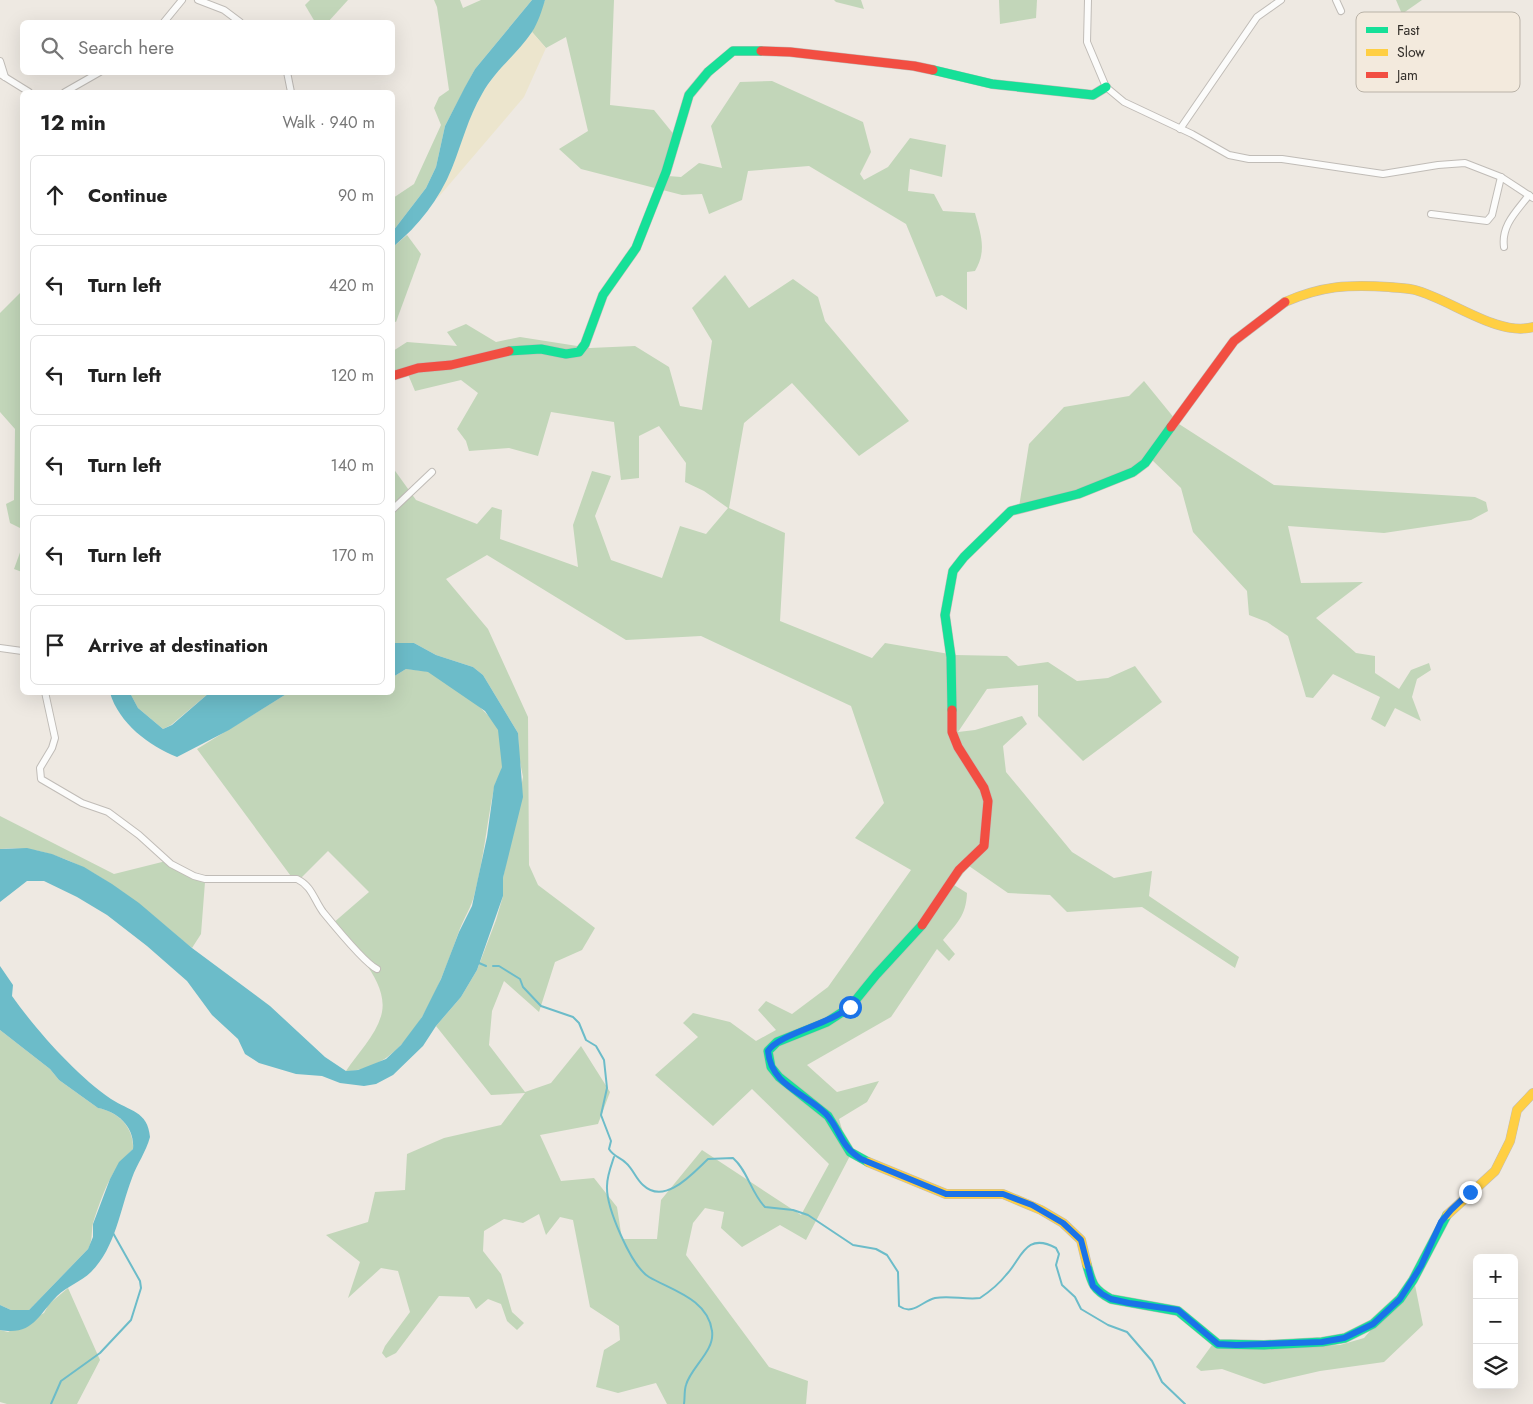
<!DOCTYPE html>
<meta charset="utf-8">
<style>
:root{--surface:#fff;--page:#f6f6f6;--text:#222;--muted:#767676;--line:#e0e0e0}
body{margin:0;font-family:Jost,sans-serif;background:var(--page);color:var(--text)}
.controls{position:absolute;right:15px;bottom:15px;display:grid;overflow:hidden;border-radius:8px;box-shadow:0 5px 20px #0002}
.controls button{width:45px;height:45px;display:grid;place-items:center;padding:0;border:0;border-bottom:1px solid var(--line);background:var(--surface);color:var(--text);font:25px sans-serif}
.stop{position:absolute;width:15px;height:15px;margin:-11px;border:4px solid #1a73e8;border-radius:50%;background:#fff}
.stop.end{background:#1a73e8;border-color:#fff;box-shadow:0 1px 5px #0008}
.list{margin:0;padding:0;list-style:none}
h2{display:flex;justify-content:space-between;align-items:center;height:65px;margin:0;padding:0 20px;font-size:21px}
h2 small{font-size:16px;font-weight:400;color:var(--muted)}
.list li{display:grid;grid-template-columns:32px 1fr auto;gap:15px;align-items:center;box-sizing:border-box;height:80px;margin:0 10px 10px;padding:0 10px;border:1px solid var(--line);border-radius:8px}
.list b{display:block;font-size:19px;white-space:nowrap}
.list em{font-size:16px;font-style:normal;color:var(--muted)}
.icon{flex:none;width:28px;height:28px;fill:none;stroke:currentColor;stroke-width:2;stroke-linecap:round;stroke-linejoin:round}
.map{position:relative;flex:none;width:1533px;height:1404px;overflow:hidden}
.search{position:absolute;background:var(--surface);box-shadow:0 5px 20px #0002;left:20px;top:20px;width:375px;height:55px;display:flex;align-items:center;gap:12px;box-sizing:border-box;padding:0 18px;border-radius:8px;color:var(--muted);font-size:19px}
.panel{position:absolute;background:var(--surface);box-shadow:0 5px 20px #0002;left:20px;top:90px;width:375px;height:605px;border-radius:8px}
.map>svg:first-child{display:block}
</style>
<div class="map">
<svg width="1533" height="1404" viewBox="0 0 1533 1404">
<rect width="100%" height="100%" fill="#eee9e2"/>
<g fill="#c2d6b9" fill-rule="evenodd">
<path d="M310,0H348L328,22H315L305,5Z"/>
<path d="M434,0H460L463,8L481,0H532L475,69L445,126L436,167L426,188L393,231V198L414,184L441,125L434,108L439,97L449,90L437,7Z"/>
<path d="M545,0H614L610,105L654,110L680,142L668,176L681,177L699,163L722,168L711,126L740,82L772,81L863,122L871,152L860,174L864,180L888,167L910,138L946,145L942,177L910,169L908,191L934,194L943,211L975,213C981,235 987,251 975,271L967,272V310L942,295L936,297L906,224L809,166L748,171L742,200L709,214L702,194L682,195L581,169L559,149L588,131L566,37L546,48L532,32Z"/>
<path d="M834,0H861L864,9L836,2Z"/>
<path d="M999,0H1037L1036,18L1000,24Z"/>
<path d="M1396,0H1422L1402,14Z"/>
<path d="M407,235L421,254L396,322L393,321V247Z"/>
<path d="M725,275L749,308L793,279L818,297L825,321L909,421L859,456L792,383L744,423L729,508L785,533L780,621L872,658L885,643L955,655L1007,656L1018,666L1048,662L1077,681L1108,678L1135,666L1162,702L1083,761L1038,716V685L987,689L958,732L975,730L1022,716L1027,724L1003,746L1006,772L1072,852L1114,878L1152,871L1149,896L1239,957L1235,968L1142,907L1067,912L1050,895L1008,893L969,866L954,885L967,893C966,916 957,923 943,940L955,954L949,961L937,949L891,1017L807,1065L837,1092L879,1081L867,1102L839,1119L846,1143L852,1152L806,1240L780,1225L742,1247L721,1228L724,1212L705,1208L693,1223L686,1255L769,1367L808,1381L806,1404H667L656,1383L618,1393L596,1387L604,1350L620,1340L619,1326L590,1307L573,1220L560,1217L546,1235L539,1214L523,1223L504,1219L484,1231L483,1251L501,1274L512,1312L524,1323L517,1330L507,1321L501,1304L488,1299L476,1309L469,1297L439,1296L396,1353L386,1358L382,1353L385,1346L410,1312L398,1271L381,1268L348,1298L360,1262L326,1235L368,1222L375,1192L405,1190L407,1154L444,1138L501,1125L525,1093L491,1095L436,1026L461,997L477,970L496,920L503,896V878L523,777L519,757L518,733L483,675L473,667L436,655L414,643H393V468L416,500L477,524L492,507L502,510L500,539L578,567L573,525L592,471L611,476L595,516L611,560L662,578L680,526L706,534L728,508L704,491L685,482L686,463L659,426L639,436V478L621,480L614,422L551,412L538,456L509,448L469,451L466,441L457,429L478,393L461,380L415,391L407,372L397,375L393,384V351L407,342L457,346L447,332L466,324L496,342L520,337L590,348L635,346L669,367L680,406L702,410L712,341L692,308ZM487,555L626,640L701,636L851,706L884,803L855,838L911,870L828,987L792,1014L766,1001L758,1010L776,1030L756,1041L730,1022L693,1013L683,1023L698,1037L655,1075L713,1126L752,1089L829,1164L801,1215L702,1150L661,1200L657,1239H622L617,1207L594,1178L561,1181L540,1135L598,1124L610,1092L581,1046L551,1083L525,1092L489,1045L492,1011L504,981L539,1012L555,962L582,950L595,928L538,885L529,865L528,717L488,629L446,579Z"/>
<path d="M22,291V529L10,523L6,504L14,500L15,429L0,412V313Z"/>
<path d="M1144,381L1179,424L1274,485L1475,497L1486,502L1488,511L1471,520L1384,533L1288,526L1301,583L1363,582L1316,618L1356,653L1375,656V673L1399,689L1411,670L1429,663L1431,670L1417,679L1412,697L1421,721L1395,708L1385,727L1371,719L1380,697L1333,674L1313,698L1306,697L1288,636L1267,622L1249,615L1247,591L1193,532L1181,488L1151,459L1076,496L1019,507L1029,444L1064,407L1129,396Z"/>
<path d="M22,547V572L14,569Z"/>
<path d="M406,669C413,670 422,670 429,672C449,681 488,709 498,729C503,739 504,756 502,767C501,774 496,780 494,788C487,822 484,857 475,892C472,907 463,919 458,934C440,984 411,1070 346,1071C358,1053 378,1033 382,1012C388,980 351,947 332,924L369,892L328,851L296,883L197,749L288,693L392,692L393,677Z"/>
<path d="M130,693H209L171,725L163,729L138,708Z"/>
<path d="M0,816L114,874L166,861L205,882L201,934L192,948C140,905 73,841 0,849Z"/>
<path d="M0,1030L50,1069L59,1080L98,1108C119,1112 134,1128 133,1149C111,1168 102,1196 93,1223C91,1233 93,1240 88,1249L29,1310H11L0,1305Z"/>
<path d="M1414,1280L1423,1325L1384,1362L1320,1371L1264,1384L1222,1369L1201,1371L1196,1367L1212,1345L1227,1349L1340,1345L1364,1338Z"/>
<path d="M68,1288L100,1360L77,1404H7L0,1402V1330L8,1332L44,1313L49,1304Z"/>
</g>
<path fill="#ece5cd" d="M532,32L546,48L524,97L436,200L452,168L465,128L482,93L506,60Z"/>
<g fill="#6cbcc9">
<path d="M532,0H545C542,10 538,23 532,32C518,53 495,70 482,94C468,118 462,143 452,168C439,200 419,225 393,247V231L426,188L436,167L445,126L465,87L475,69Z"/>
<path d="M393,643H414L436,655L473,667L483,675L518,733L523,797L503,878V896L477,970L461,997L436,1026L423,1046L393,1075L376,1084L364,1086L340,1083L322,1076L296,1074L259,1063L245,1054L238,1039L212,1015L187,981L147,946L107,915L77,897L44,881H27L0,902V849L27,848L52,854L84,867L112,884L139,903L192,948L270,1006L325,1057L346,1071L358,1070L386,1059L401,1045L422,1017L441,979L459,932L472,906L487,837L494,786L502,767L498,730L485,711L428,672L406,669L393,677Z"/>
<path d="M110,693H130L138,708L163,729L172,725L209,693H288L229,730L177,757C149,746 119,723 110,693Z"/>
<path d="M0,966L13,985L12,996C36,1030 77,1076 111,1099C129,1111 148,1111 150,1137C146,1152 137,1164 132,1178C120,1209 116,1247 91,1272C81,1282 67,1286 57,1296C38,1315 33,1336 0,1330V1305L11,1310H29L88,1249L93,1237V1224L110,1179L119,1162L133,1149C135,1128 119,1112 98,1108L59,1080L50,1069L0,1030Z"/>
</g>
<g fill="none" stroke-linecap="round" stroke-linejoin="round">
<g stroke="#6cbcc9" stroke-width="2">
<path d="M479,963L486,966"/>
<path d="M493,966H499L520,979L523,987L541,1006L573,1017L579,1023L586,1040L596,1046L604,1060L607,1088L601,1115L611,1141L609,1149C614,1157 620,1157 626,1163C633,1169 636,1179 643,1185C665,1206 693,1173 708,1159L733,1158C748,1171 751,1193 765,1207L793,1210L808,1215L853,1245L876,1249L887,1255L898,1272L899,1306C913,1316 922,1301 935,1298C950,1295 965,1300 980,1298C989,1292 999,1284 1006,1275C1021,1260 1025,1231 1056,1248L1059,1254L1056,1265L1062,1285L1075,1297L1081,1309L1108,1325L1127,1332L1152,1361L1162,1382L1185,1404"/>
<path d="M614,1157C611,1166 607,1176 607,1186C606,1207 631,1266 649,1277C671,1290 708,1299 712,1331C715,1351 691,1367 686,1385C684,1391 685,1398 684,1404"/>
<path d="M51,1404L61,1381L100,1353L131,1320L141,1288L140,1281L113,1233"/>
</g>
<g stroke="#c0bcb7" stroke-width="8">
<g id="street">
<path d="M198,0L224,10L240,22"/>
<path d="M1088,0L1087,42L1106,87L1124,102L1192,134L1229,155L1249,159H1282L1383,174L1438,165L1465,163L1501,177L1533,198"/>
<path d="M1336,0L1341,11"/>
<path d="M164,22L182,0"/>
<path d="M0,61L5,77"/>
<path d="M287,72L291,92"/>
<path d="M0,74L29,92"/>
<path d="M65,92L100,72"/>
<path d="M1180,129L1257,17L1281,0"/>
<path d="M1431,214L1487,221L1492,215L1501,177"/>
<path d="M1504,247C1501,225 1517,211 1529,195"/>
<path d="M392,510L432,472"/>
<path d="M0,648L22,651"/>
<path d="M45,692L55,738L52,748L40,768L41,779L82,803L108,812L139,835L171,864L194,876L205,879H297C312,886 314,900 323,912C332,923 366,964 377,969"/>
</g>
</g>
<g stroke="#c0bcb7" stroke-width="10">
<g id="fast">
<path d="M933,70L992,84L1093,95L1106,87"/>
<path d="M509,351L541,349L566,354L579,352L585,344L603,295L636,248L666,172L689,95L708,72L733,51H761"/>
<path d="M952,710L951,657L945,615L953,571L964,557L1011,511L1078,494L1133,472L1145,463L1171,427"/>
<path d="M868,1162L850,1152L828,1116L779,1077L771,1067L768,1051L777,1042L827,1022L850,1007L876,975L922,925"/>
<path d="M1087,1265C1092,1284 1093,1289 1111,1299L1178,1311L1218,1344L1264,1345L1322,1342L1345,1338L1373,1324L1400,1299L1413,1280L1447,1215"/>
</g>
</g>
<g stroke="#c0bcb7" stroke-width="10">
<g id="slow">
<path d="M1285,302C1321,286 1349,284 1389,287C1397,288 1407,288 1415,290C1450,299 1498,337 1533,327"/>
<path d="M868,1162L946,1194H1003L1041,1210L1063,1223L1081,1240L1087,1265"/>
<path d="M1447,1215L1495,1171L1510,1141L1517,1110L1533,1093"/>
</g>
</g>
<g stroke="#c0bcb7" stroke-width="10">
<g id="jam">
<path d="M761,51L790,52L914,66L933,70"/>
<path d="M392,376L418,368L451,365L509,351"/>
<path d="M1171,427L1234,341L1285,302"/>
<path d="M922,925L959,870L984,846L988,801L984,788L958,747L952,732V710"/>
</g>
</g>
<use href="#street" stroke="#fcfcfb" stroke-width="6"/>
<use href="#fast" stroke="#16e098" stroke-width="9"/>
<use href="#slow" stroke="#ffcf43" stroke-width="9"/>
<use href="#jam" stroke="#f24e42" stroke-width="9"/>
</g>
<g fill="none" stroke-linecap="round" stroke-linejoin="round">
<path stroke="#1a73e8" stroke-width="6" d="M850,1007C830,1024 779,1034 768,1051C771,1086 806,1093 826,1114C841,1130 839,1145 861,1159L946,1194H1003L1032,1205L1063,1223L1081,1240L1093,1286L1102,1294L1111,1299L1129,1303L1178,1310L1218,1344L1236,1345L1322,1342L1344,1338L1373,1324L1400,1299L1421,1266L1441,1222L1451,1210L1470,1192"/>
</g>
<rect x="1356" y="12" width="164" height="80" rx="8" fill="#f3eadd" stroke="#b9b2a7" stroke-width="1"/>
<rect x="1366" y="27" width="22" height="6" fill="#16e098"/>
<rect x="1366" y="49" width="22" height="7" fill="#ffcf43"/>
<rect x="1366" y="72" width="22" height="6" fill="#f24e42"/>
<g font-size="14" fill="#332f2a">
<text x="1397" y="35">Fast</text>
<text x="1397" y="57">Slow</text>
<text x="1397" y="80">Jam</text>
</g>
</svg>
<div class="controls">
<button>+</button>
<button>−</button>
<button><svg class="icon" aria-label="layers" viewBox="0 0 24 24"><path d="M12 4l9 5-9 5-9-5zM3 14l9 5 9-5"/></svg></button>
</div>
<div class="stop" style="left:850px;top:1007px"></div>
<div class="stop end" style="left:1470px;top:1192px"></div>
<div class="search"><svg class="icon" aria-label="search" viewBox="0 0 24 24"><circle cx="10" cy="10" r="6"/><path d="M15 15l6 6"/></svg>Search here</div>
<section class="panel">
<h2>12 min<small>Walk · 940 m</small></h2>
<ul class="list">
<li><svg class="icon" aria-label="ahead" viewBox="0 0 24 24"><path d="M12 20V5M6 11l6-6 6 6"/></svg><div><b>Continue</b></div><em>90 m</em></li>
<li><svg class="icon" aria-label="left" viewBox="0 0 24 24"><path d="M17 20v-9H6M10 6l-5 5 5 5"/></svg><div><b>Turn left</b></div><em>420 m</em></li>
<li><svg class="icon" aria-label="left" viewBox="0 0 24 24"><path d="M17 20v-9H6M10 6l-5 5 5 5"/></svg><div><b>Turn left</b></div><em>120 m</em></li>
<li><svg class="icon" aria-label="left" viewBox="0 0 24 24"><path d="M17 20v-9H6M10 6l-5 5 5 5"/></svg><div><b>Turn left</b></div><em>140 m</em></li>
<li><svg class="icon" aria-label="left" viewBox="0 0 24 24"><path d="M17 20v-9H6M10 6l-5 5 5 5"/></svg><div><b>Turn left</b></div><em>170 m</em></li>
<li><svg class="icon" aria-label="arrive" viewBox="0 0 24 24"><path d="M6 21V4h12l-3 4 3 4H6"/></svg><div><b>Arrive at destination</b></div></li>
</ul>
</section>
</div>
